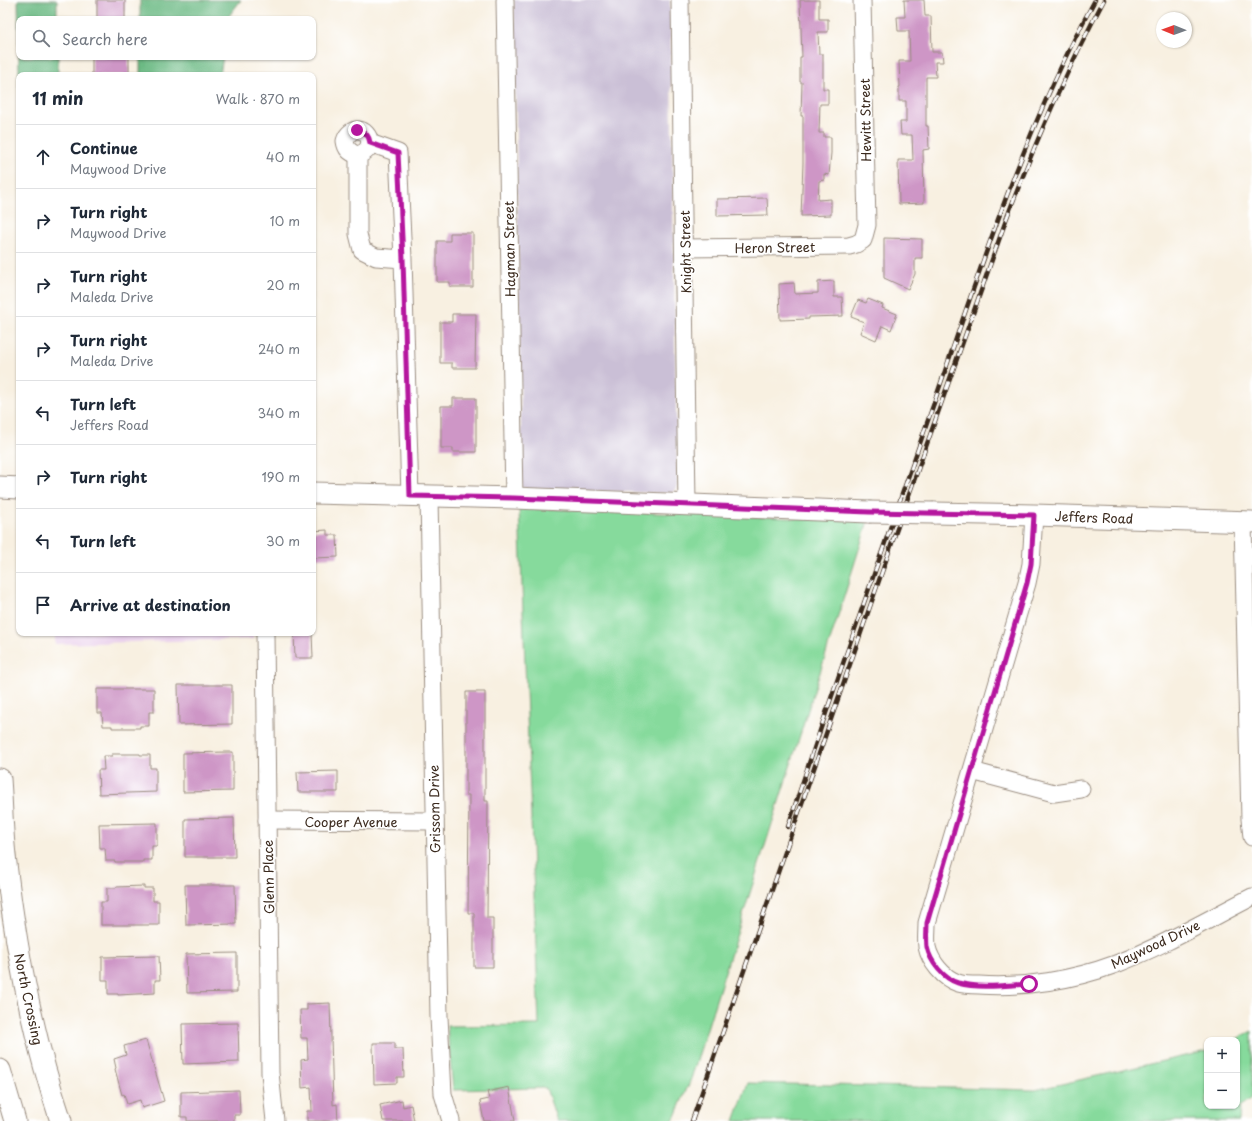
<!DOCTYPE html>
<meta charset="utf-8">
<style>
:root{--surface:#fff;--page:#f6f6f7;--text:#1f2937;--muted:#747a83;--line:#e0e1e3}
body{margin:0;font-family:"Playpen Sans",sans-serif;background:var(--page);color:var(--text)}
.controls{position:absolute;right:12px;bottom:12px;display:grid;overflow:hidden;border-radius:8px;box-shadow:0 1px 3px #0004}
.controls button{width:36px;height:36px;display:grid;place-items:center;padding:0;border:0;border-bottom:1px solid var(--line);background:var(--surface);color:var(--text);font:20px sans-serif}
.compass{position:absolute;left:1156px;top:12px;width:36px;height:36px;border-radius:50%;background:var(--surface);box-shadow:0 1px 3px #0004;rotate:271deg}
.stop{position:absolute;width:12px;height:12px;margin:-9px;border:3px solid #b5179e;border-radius:50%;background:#fff}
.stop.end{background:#b5179e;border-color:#fff;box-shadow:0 1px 4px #0008}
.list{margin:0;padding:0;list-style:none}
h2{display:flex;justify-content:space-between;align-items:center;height:52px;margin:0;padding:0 16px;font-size:17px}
h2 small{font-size:13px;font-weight:400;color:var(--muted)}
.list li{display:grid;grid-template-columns:26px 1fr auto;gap:12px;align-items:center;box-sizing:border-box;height:64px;padding:0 16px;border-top:1px solid var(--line)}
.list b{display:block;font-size:15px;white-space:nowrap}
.list p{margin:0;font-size:13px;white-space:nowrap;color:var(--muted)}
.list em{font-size:13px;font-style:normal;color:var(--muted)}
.icon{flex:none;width:22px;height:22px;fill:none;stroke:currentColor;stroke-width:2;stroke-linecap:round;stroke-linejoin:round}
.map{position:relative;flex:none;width:1252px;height:1121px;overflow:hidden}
.search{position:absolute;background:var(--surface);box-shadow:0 1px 3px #0004;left:16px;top:16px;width:300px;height:44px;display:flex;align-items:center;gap:10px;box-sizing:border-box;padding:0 14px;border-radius:8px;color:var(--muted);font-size:15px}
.panel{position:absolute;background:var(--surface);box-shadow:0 1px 3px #0004;left:16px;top:72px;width:300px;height:564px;border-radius:8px}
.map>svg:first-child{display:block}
</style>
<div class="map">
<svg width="1252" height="1121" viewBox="0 0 1252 1121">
<rect width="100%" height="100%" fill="#fff"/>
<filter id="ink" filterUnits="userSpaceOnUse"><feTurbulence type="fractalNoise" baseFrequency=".025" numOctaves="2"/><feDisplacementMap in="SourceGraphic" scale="8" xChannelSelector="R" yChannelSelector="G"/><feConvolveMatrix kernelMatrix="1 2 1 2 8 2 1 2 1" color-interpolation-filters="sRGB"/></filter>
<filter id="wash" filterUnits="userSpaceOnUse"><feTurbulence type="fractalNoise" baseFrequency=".012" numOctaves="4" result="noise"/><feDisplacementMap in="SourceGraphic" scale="16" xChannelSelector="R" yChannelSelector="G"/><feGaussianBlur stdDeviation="0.9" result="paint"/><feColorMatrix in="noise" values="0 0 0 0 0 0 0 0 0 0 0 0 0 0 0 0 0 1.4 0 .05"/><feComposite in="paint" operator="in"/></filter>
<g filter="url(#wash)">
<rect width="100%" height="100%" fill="#f8f0e1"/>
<path fill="#ead1ec" d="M55,633H253V639L55,644Z"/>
<path fill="#cabfd6" d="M514,0H670L677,476V486L675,490L671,493H666L528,489L522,487Z"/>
<g fill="#86da9c" stroke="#60825d">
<path d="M519,508L868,521L691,1079L673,1121H557L546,1088L453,1090L447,1026L539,1025Z"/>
<path d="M1252,1031V1098L1240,1107L1239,1121H734L748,1083L1035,1090L1207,1051V1106H1237V1040H1234Z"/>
</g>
<g fill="#6cba84" stroke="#547251">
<path d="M18,0H57V19H19V57H58V75H19V87Z"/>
<path d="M140,0H241L229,16V19H140Z"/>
<path d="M140,57H223L220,75H140Z"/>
</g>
<g id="blocks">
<g fill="#ce96c6">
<rect x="97" y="0" width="28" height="19"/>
<path d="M800,0H819V19H828V32H818L819,54H823V89H828V104H820L819,133H824V137H831V153L829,175L824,174V180L819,181L818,200L831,199V215L801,216L803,163V116H801L802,82H800V57H802Z"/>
<path d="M904,0H924L925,16H931L932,52H942L943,62H935L936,77H926V126H928L929,149L923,150L924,203L899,204L898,160H913L912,135H901L900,122H906V101H899V87H900L899,61H910L909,31H898L897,17H905Z"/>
<rect x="92" y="57" width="37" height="18"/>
<path d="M767,198L768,215L717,216V199Z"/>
<path d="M450,233H473V287H450V282H437V241H450Z"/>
<path d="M884,238L922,239V258H915V274L908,289L884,278Z"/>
<path d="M834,281V297H842L843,316L809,317V319L780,320L779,284L794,283L795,294L818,293V282Z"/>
<path d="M868,299L883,305L882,308L897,314L891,330L882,326L876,340L860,333L864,322L851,317L858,300L866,303Z"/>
<path d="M452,314H476L475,368H452V363H440V322H452Z"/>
<path d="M453,398H476V452H453V448H441V406H453Z"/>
<path d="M327,530V535H337L338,557L313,558V531Z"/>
<path d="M294,633H312L313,658H295Z"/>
<path d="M178,685H232V724L179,725Z"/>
<path d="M97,689H154V712H149V726H140V728H112V726H103L102,713H97Z"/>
<path d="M466,692H485V801H488L487,918H493V967H474V913H468L469,795H466Z"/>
<path d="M226,752H233V791L183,792V753Z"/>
<path d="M112,754H140V755H150V768H156V792L99,794L98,770H104L103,756H112Z"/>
<path d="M338,771V792H298L297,772Z"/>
<path d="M234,818L235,857H185V819Z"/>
<path d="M157,823V846H152V860H143V862H115V861H106L105,848H100L99,824Z"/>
<path d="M185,885H235L236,924L186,925Z"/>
<path d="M144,886V888H153V901H159V925H101V902H107V888H116V887Z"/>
<path d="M237,953V992L187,993L186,954Z"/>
<path d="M159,956L160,980H155V993L118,995V994H108V980H102V957Z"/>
<path d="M330,1003L333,1105L337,1104L338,1121H307V1111H312L311,1087L302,1088L301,1060L308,1059L307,1038H301L300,1010H307V1004Z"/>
<path d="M238,1023L239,1062L183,1064L182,1024Z"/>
<path d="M146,1040L164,1101L142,1108L140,1100L127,1104L124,1094L122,1095L115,1069L116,1068L114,1059L126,1055L124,1046Z"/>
<path d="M373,1043H395V1049H403L404,1077H397V1083L374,1084Z"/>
<path d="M509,1087L515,1121H484L480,1101L489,1099L487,1092Z"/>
<path d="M239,1090L240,1115H234V1121H187V1117H181V1092Z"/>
<path d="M402,1100L403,1107L411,1105L414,1121H383L380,1105Z"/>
</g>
</g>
</g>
<g filter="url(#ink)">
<use href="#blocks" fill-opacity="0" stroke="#9a8d80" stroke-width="1"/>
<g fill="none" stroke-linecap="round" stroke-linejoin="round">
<g stroke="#9a8d80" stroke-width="19">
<g id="minor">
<path d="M505,0L514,498"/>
<path d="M680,0L687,505"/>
<path d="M358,155C350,153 346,149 345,141C350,125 368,127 370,143"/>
<path d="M685,248L849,246L856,244L863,240L867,225L862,0"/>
<path d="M403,259L376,257L362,250L358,234V155C364,153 369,150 370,143L398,153L403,259L410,496"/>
<path d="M429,497L439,1017L443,1094L451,1121"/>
<path d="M1034,515L1031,564L1027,583L927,923C927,931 926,939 927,947C930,961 943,978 958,983C964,985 972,985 979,985C1024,988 1073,980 1116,964C1163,946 1207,920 1252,897"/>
<path d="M1243,522L1250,819L1252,837"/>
<path d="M265,633L270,1073L275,1121"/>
<path d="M972,771L1054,793L1081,789"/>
<path d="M267,820L435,821"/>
</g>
</g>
<g stroke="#9a8d80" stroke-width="23">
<g id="major">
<path d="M0,487L19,488"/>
<path d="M313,493L514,498L869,512"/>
<path d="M934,513L1034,515L1252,522"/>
<path d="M0,779C2,804 2,830 5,855C15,945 32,1035 61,1121"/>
<path d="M0,1070L15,1121"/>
</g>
</g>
<use href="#minor" stroke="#fff" stroke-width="17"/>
<use href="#major" stroke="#fff" stroke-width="21"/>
<g stroke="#3b2a1e" stroke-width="4.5">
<g id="rail">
<path d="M788,827C834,685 885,544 934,403C981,267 1025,127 1095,0"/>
<path d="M692,1121L893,540L1006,220C1034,145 1066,71 1104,0"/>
</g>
</g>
<use href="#rail" stroke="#fff" stroke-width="3" stroke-dasharray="9" stroke-linecap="butt"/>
<g stroke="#9a8d80" stroke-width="23" stroke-linecap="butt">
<path id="major-bridge" d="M869,512L934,513"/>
</g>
<use href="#major-bridge" stroke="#fff" stroke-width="21"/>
</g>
</g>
<g fill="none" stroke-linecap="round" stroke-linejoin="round" filter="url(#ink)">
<path stroke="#b5179e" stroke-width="5" d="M357,130C365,131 369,135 370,143L398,153L403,259L410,496L514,498L869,512L1034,515L1031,564L1027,583L927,923C927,931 926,939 927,947C930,962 944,979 958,983C981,989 1006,985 1029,984"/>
</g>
<g text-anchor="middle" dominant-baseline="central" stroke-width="3" stroke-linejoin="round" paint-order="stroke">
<g font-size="13" fill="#3b2a1e" stroke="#fff">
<text transform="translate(865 120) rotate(-91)">Hewitt Street</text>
<text transform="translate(775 247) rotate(-1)">Heron Street</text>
<text transform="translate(509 249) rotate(-91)">Hagman Street</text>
<text transform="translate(685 252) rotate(-91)">Knight Street</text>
<text transform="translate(1094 517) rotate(2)">Jeffers Road</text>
<text transform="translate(434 809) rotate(-91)">Grissom Drive</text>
<text x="351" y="821">Cooper Avenue</text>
<text transform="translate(268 877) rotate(-91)">Glenn Place</text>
<text transform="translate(1155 944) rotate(-25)">Maywood Drive</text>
<text transform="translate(29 999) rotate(78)">North Crossing</text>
</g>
</g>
</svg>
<div class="controls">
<button>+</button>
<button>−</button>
</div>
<svg class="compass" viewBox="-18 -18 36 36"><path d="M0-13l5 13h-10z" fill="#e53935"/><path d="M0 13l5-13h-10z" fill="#747a83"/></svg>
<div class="stop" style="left:1029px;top:984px"></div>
<div class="stop end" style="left:357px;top:130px"></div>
<div class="search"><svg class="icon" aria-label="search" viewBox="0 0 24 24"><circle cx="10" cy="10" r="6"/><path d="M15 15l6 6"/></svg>Search here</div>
<section class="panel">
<h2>11 min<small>Walk · 870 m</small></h2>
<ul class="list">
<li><svg class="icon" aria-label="ahead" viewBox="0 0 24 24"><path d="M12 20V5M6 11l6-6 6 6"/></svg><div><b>Continue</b><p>Maywood Drive</p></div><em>40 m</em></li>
<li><svg class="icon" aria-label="right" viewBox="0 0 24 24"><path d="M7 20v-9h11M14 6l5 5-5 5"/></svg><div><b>Turn right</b><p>Maywood Drive</p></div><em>10 m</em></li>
<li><svg class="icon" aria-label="right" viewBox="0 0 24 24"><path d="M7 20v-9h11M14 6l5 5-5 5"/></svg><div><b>Turn right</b><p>Maleda Drive</p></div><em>20 m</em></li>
<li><svg class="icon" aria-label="right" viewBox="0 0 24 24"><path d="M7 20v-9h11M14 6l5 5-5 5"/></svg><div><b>Turn right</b><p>Maleda Drive</p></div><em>240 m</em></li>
<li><svg class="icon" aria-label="left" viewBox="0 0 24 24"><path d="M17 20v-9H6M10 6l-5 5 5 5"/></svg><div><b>Turn left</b><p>Jeffers Road</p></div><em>340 m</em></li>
<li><svg class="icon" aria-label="right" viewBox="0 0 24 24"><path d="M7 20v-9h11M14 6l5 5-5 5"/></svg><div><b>Turn right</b></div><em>190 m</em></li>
<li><svg class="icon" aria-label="left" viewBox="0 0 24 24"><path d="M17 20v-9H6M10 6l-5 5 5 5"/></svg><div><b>Turn left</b></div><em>30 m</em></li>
<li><svg class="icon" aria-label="arrive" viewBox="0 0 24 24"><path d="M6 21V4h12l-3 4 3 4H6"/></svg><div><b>Arrive at destination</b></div></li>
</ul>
</section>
</div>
